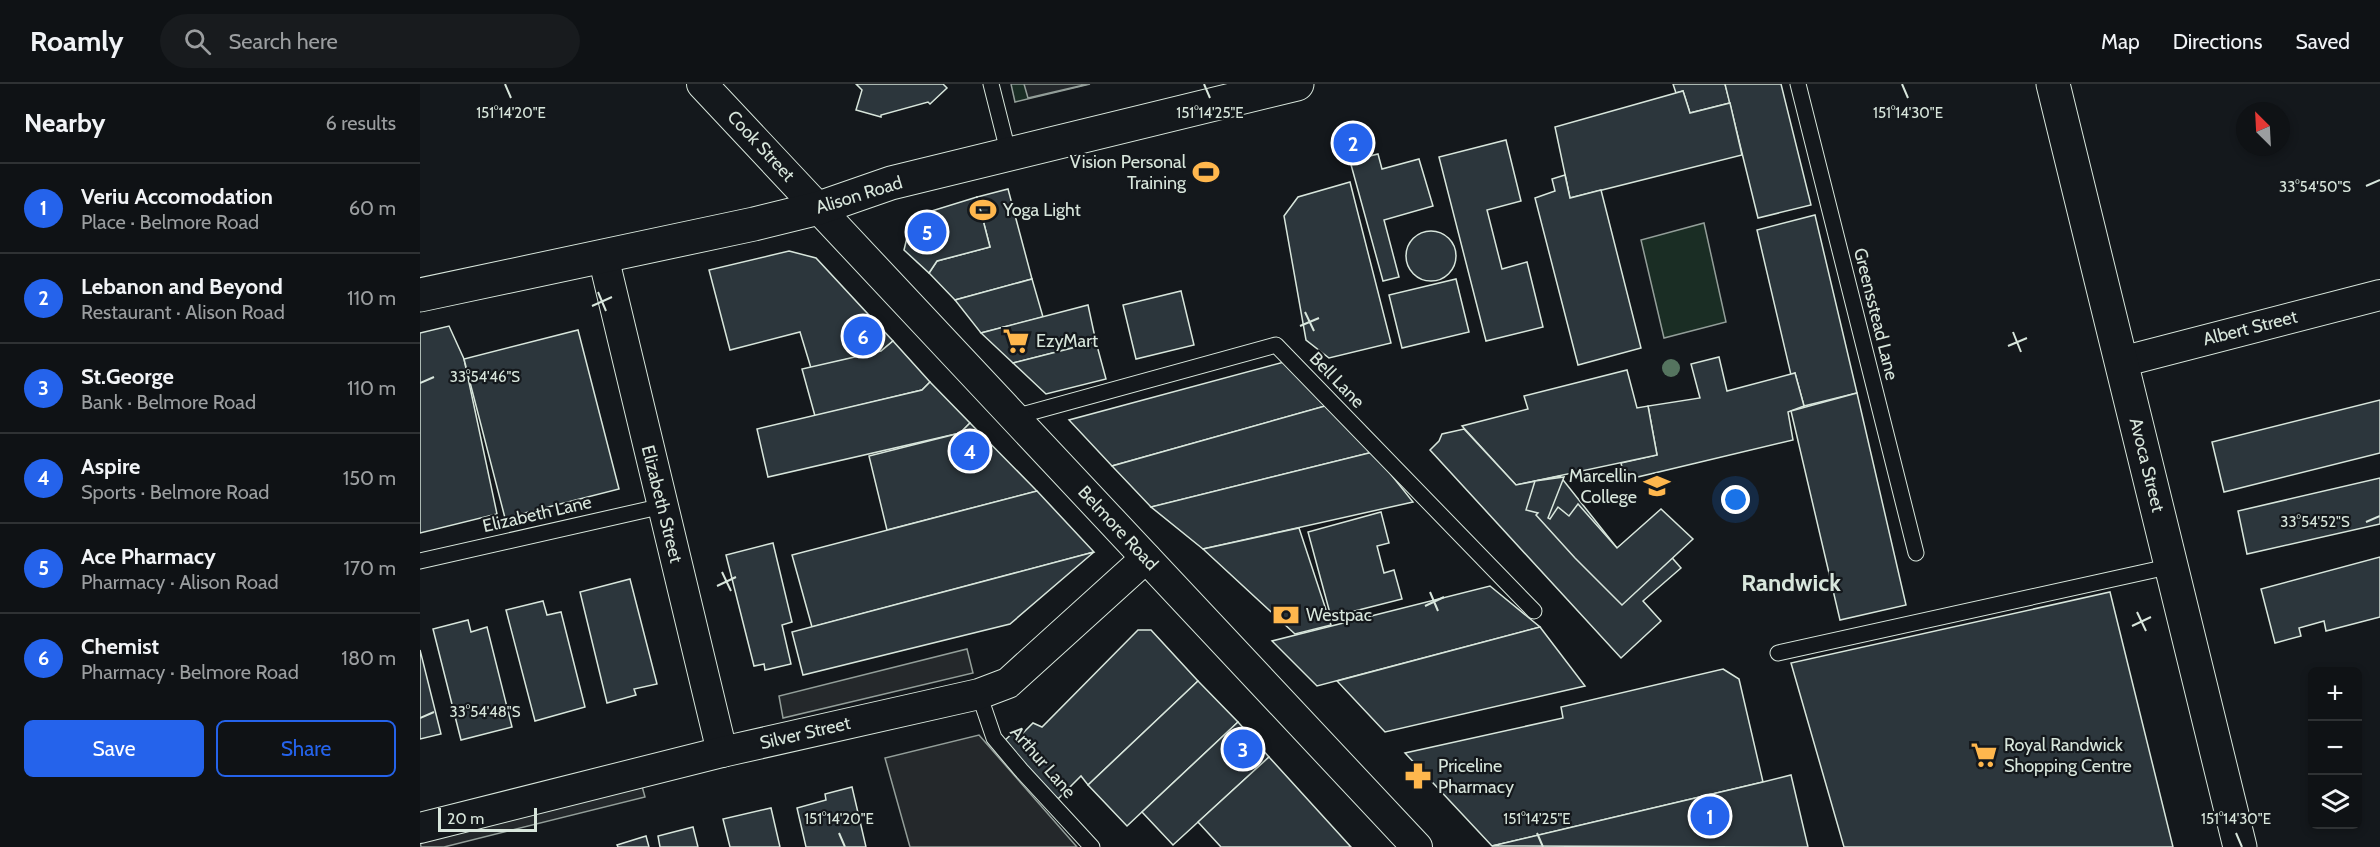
<!DOCTYPE html>
<meta charset="utf-8">
<style>
:root{--surface:#0f1215;--page:#181b1e;--text:#f1f3f6;--muted:#9b9ea0;--line:#2f3234;--accent:#2563eb}
body{margin:0;font-family:Cabin,sans-serif;background:var(--page);color:var(--text)}
.controls{position:absolute;right:18px;bottom:18px;display:grid;overflow:hidden;border-radius:9px;box-shadow:0 3px 9px #0003}
.controls button{width:54px;height:54px;display:grid;place-items:center;padding:0;border:0;border-bottom:2px solid var(--line);background:var(--surface);color:var(--text);font:30px sans-serif}
.compass{position:absolute;left:1816px;top:18px;width:54px;height:54px;border-radius:50%;background:var(--surface);box-shadow:0 3px 9px #0003;rotate:336deg}
.scale{position:absolute;left:18px;bottom:15px;width:99px;box-sizing:border-box;padding-left:6px;border:3px solid #d8e6dc;border-top:0;font-size:16px;line-height:21px;white-space:nowrap;color:#d8e6dc;-webkit-text-stroke:4px #14181c;paint-order:stroke}
.you{position:absolute;left:1316px;top:416px;width:21px;height:21px;margin:-15px;border:4px solid #fff;border-radius:50%;background:#1a73e8;box-shadow:0 0 0 9px #1a73e833}
.badge{display:grid;place-items:center;width:39px;height:39px;border-radius:50%;background:var(--accent);color:#fff;font-size:20px;font-weight:700}
.pin{position:absolute;translate:-50% -50%;border:3px solid #fff;box-shadow:0 2px 6px #0006}
.list{margin:0;padding:0;list-style:none}
h2{display:flex;justify-content:space-between;align-items:center;height:78px;margin:0;padding:0 24px;font-size:26px}
h2 small{font-size:20px;font-weight:400;color:var(--muted)}
.list li{display:grid;grid-template-columns:39px 1fr auto;gap:18px;align-items:center;box-sizing:border-box;height:90px;padding:0 24px;border-top:2px solid var(--line)}
.list b{display:block;font-size:22px;white-space:nowrap}
.list p{margin:0;font-size:20px;white-space:nowrap;color:var(--muted)}
.list em{font-size:20px;font-style:normal;color:var(--muted)}
.actions{display:flex;gap:12px;padding:18px 24px}
.actions a{flex:1;padding:14px 0;border:2px solid var(--accent);border-radius:9px;text-align:center;font-size:21px;color:var(--accent)}
.actions .main{background:var(--accent);color:#fff}
.icon{flex:none;width:33px;height:33px;fill:none;stroke:currentColor;stroke-width:2;stroke-linecap:round;stroke-linejoin:round}
.map{position:relative;flex:none;width:1960px;height:763px;overflow:hidden}
header{display:flex;align-items:center;gap:36px;box-sizing:border-box;height:84px;padding:0 30px;background:var(--surface);border-bottom:2px solid var(--line)}
header strong{font-size:28px}
nav{display:flex;gap:33px;margin-inline-start:auto;font-size:21px}
.search{width:420px;height:54px;background:var(--page);display:flex;align-items:center;gap:15px;box-sizing:border-box;padding:0 21px;border-radius:33px;color:var(--muted);font-size:22px}
main{display:flex}
aside{flex:1;background:var(--surface)}
.map>svg:first-child{display:block}
</style>
<header>
<strong>Roamly</strong>
<div class="search"><svg class="icon" aria-label="search" viewBox="0 0 24 24"><circle cx="10" cy="10" r="6"/><path d="M15 15l6 6"/></svg>Search here</div>
<nav><a>Map</a><a>Directions</a><a>Saved</a></nav>
</header>
<main>
<aside>
<h2>Nearby<small>6 results</small></h2>
<ul class="list">
<li><span class="badge">1</span><div><b>Veriu Accomodation</b><p>Place · Belmore Road</p></div><em>60 m</em></li>
<li><span class="badge">2</span><div><b>Lebanon and Beyond</b><p>Restaurant · Alison Road</p></div><em>110 m</em></li>
<li><span class="badge">3</span><div><b>St.George</b><p>Bank · Belmore Road</p></div><em>110 m</em></li>
<li><span class="badge">4</span><div><b>Aspire</b><p>Sports · Belmore Road</p></div><em>150 m</em></li>
<li><span class="badge">5</span><div><b>Ace Pharmacy</b><p>Pharmacy · Alison Road</p></div><em>170 m</em></li>
<li><span class="badge">6</span><div><b>Chemist</b><p>Pharmacy · Belmore Road</p></div><em>180 m</em></li>
</ul>
<div class="actions"><a class="main">Save</a><a>Share</a></div>
</aside>
<div class="map">
<svg width="1960" height="763" viewBox="0 0 1960 763">
<rect width="100%" height="100%" fill="#14181c"/>
<g fill="#1a2d24" stroke="#939e99" stroke-width="1.5">
<path d="M591,0H670L595,18Z"/>
<path d="M1284,139L1306,238L1244,254L1221,156Z"/>
</g>
<g fill="#24282b" stroke="#939e99" stroke-width="1.5">
<path d="M604,0H668L608,14Z"/>
<path d="M547,565L553,589L363,634L359,612Z"/>
<path d="M559,651L657,763H490L465,674Z"/>
<path d="M220,695L225,713L24,763H1L0,757Z"/>
</g>
<g fill="#2c363c" stroke="#d8e6dc" stroke-width="1.5">
<path d="M436,0H523L527,4L510,20L508,18L461,31V33L436,26L442,6Z"/>
<path d="M1253,0H1305L1310,19L1270,29L1263,7L1256,9Z"/>
<path d="M1305,0H1361L1391,121L1338,134Z"/>
<path d="M1263,7L1270,29L1310,19L1322,71L1150,114L1135,43Z"/>
<path d="M1086,56L1101,117L1067,126L1082,185L1107,178L1123,243L1066,257L1019,73Z"/>
<path d="M958,70L962,85L999,75L1013,122L964,136L979,193L963,197L930,77Z"/>
<path d="M1145,91L1150,114L1181,106L1221,264L1158,281L1115,114L1135,107L1132,95Z"/>
<path d="M930,98L971,259L909,274L886,256L864,132L878,113Z"/>
<path d="M588,105L612,195L535,216L509,189L517,177L570,163L557,113Z"/>
<path d="M557,113L570,163L517,177L509,189L484,166L492,133Z"/>
<path d="M1395,131L1437,309L1384,322L1375,289L1371,291L1337,146Z"/>
<circle cx="1011" cy="172" r="25"/>
<path d="M369,167L396,174L473,257L461,267L391,284L380,248L310,266L289,186Z"/>
<path d="M612,195L623,233L561,249L535,216Z"/>
<path d="M1036,195L1049,248L982,264L969,211Z"/>
<path d="M761,207L774,261L716,275L703,221Z"/>
<path d="M668,221L676,258L593,279L561,249Z"/>
<path d="M29,242L44,275L77,430L0,449V249Z"/>
<path d="M158,246L199,405L85,434L44,275Z"/>
<path d="M473,257L510,298L502,306L395,332L382,285L461,267Z"/>
<path d="M676,258L686,295L626,310L593,279Z"/>
<path d="M1299,273L1307,307L1375,289L1384,322L1368,328L1373,356L1205,396L1201,379L1237,371L1228,322L1280,314L1271,280Z"/>
<path d="M864,278L905,322L692,382L649,336Z"/>
<path d="M1207,286L1217,324L1228,322L1237,371L1096,401L1042,342L1108,325L1104,312Z"/>
<path d="M510,298L550,339L540,349L348,393L337,345L502,306Z"/>
<path d="M1437,309L1486,521L1420,536L1371,327Z"/>
<path d="M1960,316V369L1804,408L1792,358Z"/>
<path d="M905,322L953,368L731,423L692,382Z"/>
<path d="M550,339L617,407L467,446L449,372L540,349Z"/>
<path d="M1044,345L1096,401L1140,392L1197,464L1225,443L1261,484L1223,517L1241,537L1201,574L1010,366L1019,357L1022,350Z"/>
<path d="M953,368L993,418L783,465L731,423Z"/>
<path d="M1144,393L1128,434L1130,435L1138,423L1149,432L1158,420L1197,464L1241,425L1273,455L1202,521L1155,474L1116,431L1118,429L1106,426L1115,397Z"/>
<path d="M1960,394V440L1827,470L1818,427Z"/>
<path d="M617,407L674,468L392,543L372,471Z"/>
<path d="M961,428L969,459L957,462L964,489L974,486L982,515L911,533L888,448Z"/>
<path d="M879,444L911,541L875,550L783,465Z"/>
<path d="M353,459L372,538L362,541L371,580L345,586L344,580L334,582L306,471Z"/>
<path d="M674,468L590,540L383,591L372,548Z"/>
<path d="M1960,473V533L1906,547L1904,537L1879,544L1881,552L1855,559L1841,505Z"/>
<path d="M210,495L237,600L214,605L216,611L187,619L160,508Z"/>
<path d="M1070,502L1120,543L897,602L852,557Z"/>
<path d="M1690,508L1753,763H1424L1371,579Z"/>
<path d="M123,517L127,531L141,528L165,623L115,637L86,526Z"/>
<path d="M48,536L51,548L67,543L92,643L41,656L13,545Z"/>
<path d="M1120,543L1165,602L965,648L917,597Z"/>
<path d="M718,546H731L778,597L668,701L661,692L638,715L583,658L597,645L602,650L613,639L622,643Z"/>
<path d="M0,566L21,650L0,655Z"/>
<path d="M1303,585L1319,595L1343,698L1072,762L985,669L1143,634L1141,623Z"/>
<path d="M778,597L818,638L707,742L668,701Z"/>
<path d="M818,638L849,673L753,761L722,728Z"/>
<path d="M849,673L931,763H801L778,738Z"/>
<path d="M1371,691L1388,763L1072,762L1343,698Z"/>
<path d="M432,703L446,763H386L377,724L406,716L405,710Z"/>
<path d="M351,724L360,763H310L303,735Z"/>
<path d="M273,743L278,763H240L238,752Z"/>
<path d="M226,752L229,763H198L197,761Z"/>
</g>
<g fill="none" stroke-linecap="round" stroke-linejoin="round">
<g stroke="#d8e6dc" stroke-width="17">
<g id="service">
<path d="M571,0L589,71"/>
<path d="M1378,0L1496,469"/>
<path d="M594,333L856,261L1114,527"/>
<path d="M0,477L243,422"/>
<path d="M1358,569L1752,482"/>
<path d="M559,610L574,654L601,686L672,763"/>
</g>
</g>
<g stroke="#d8e6dc" stroke-width="32">
<g id="minor">
<path d="M282,0L997,763"/>
<path d="M183,172L302,668"/>
<path d="M1701,278L1960,211"/>
<path d="M0,744L302,668L559,610L588,599L726,474"/>
</g>
</g>
<g stroke="#d8e6dc" stroke-width="35">
<g id="primary">
<path d="M1633,0L1820,763"/>
<path d="M0,211L334,140L399,124L471,99L877,0"/>
</g>
</g>
<use href="#service" stroke="#14181c" stroke-width="15"/>
<use href="#minor" stroke="#14181c" stroke-width="30"/>
<use href="#primary" stroke="#14181c" stroke-width="33"/>
</g>
<circle fill="#55745f" cx="1251" cy="284" r="9"/>
<path fill="none" stroke="#d8e6dc" stroke-width="2" d="M85,0L91,14M784,0L790,14M1482,0L1488,14M1946,102L1960,96M178,208L186,227M172,222L192,213M885,228L894,247M880,242L899,234M1593,248L1601,268M1588,262L1607,254M0,299L14,293M1946,438L1960,432M302,488L311,507M297,502L316,493M1010,508L1018,527M1005,522L1024,513M1717,528L1726,547M1712,542L1731,533M0,634L14,628M419,749L425,763M1117,749L1123,763M1816,749L1822,763"/>
<defs>
<g id="stadium-bare" transform="scale(2.07)"><path d="M0-5a6.5 5 0 1 0 0 10a6.5 5 0 1 0 0-10ZM-3.5-1.8h7v3.6h-7Z" fill="#ffb74d" stroke="#14181c" stroke-width="2.5" paint-order="stroke"/></g>
<g id="supermarket-bare" transform="scale(2.07)"><path d="M-6-5.5h2.5l.6 2H6L4.5 2H-2.5L-4.4-4H-6ZM-1.5 3.2a1.3 1.3 0 1 0 .1 0ZM3 3.2a1.3 1.3 0 1 0 .1 0Z" fill="#ffb74d" stroke="#14181c" stroke-width="2.5" paint-order="stroke"/></g>
<g id="school-bare" transform="scale(2.07)"><path d="M0-5L7-2L0 1L-7-2ZM-4 1L0 2.5L4 1V4Q0 6-4 4Z" fill="#ffb74d" stroke="#14181c" stroke-width="2.5" paint-order="stroke"/></g>
<g id="bank-bare" transform="scale(2.07)"><path d="M-6-4H6V4H-6ZM0-2.3a2.3 2.3 0 1 0 0 4.6a2.3 2.3 0 1 0 0-4.6Z" fill="#ffb74d" stroke="#14181c" stroke-width="2.5" paint-order="stroke"/></g>
<g id="pharmacy-bare" transform="scale(2.07)"><path d="M-2-6h4v4h4v4h-4v4h-4v-4h-4v-4h4Z" fill="#ffb74d" stroke="#14181c" stroke-width="2.5" paint-order="stroke"/></g>
</defs>
<g fill-rule="evenodd">
<use href="#stadium-bare" x="786" y="88"/>
<use href="#stadium-bare" x="563" y="126"/>
<use href="#supermarket-bare" x="596" y="257"/>
<use href="#school-bare" x="1237" y="402"/>
<use href="#bank-bare" x="866" y="531"/>
<use href="#supermarket-bare" x="1564" y="671"/>
<use href="#pharmacy-bare" x="998" y="692"/>
</g>
<g text-anchor="middle" dominant-baseline="central" stroke-width="4.5" stroke-linejoin="round" paint-order="stroke">
<g font-size="18" fill="#d8e6dc" stroke="#14181c">
<text transform="translate(341 62) rotate(47)">Cook Street</text>
<text transform="translate(439 111) rotate(-17)">Alison Road</text>
<text transform="translate(1456 230) rotate(76)">Greensstead Lane</text>
<text transform="translate(1830 244) rotate(-14)">Albert Street</text>
<text transform="translate(917 296) rotate(46)">Bell Lane</text>
<text transform="translate(1727 381) rotate(76)">Avoca Street</text>
<text transform="translate(242 420) rotate(76)">Elizabeth Street</text>
<text transform="translate(117 430) rotate(-13)">Elizabeth Lane</text>
<text transform="translate(698 444) rotate(47)">Belmore Road</text>
<text transform="translate(385 649) rotate(-13)">Silver Street</text>
<text transform="translate(623 678) rotate(49)">Arthur Lane</text>
</g>
<g font-size="18" fill="#d8e6dc" stroke="#14181c" text-anchor="start">
<text x="766" y="78" text-anchor="end">Vision Personal<tspan x="766" dy="21">Training</tspan></text>
<text x="583" y="126">Yoga Light</text>
<text x="616" y="257">EzyMart</text>
<text x="1217" y="392" text-anchor="end">Marcellin<tspan x="1217" dy="21">College</tspan></text>
<text x="886" y="531">Westpac</text>
<text x="1584" y="661">Royal Randwick<tspan x="1584" dy="21">Shopping Centre</tspan></text>
<text x="1018" y="682">Priceline<tspan x="1018" dy="21">Pharmacy</tspan></text>
</g>
<g font-size="24" font-weight="bold" fill="#d8e6dc" stroke="#14181c">
<text x="1371" y="498">Randwick</text>
</g>
</g>
<g font-size="15" text-anchor="middle" fill="#d8e6dc" stroke="#14181c" stroke-width="4.5" stroke-linejoin="round" paint-order="stroke">
<text x="91" y="34">151°14'20"E</text>
<text x="790" y="34">151°14'25"E</text>
<text x="1488" y="34">151°14'30"E</text>
<text x="1895" y="108">33°54'50"S</text>
<text x="65" y="298">33°54'46"S</text>
<text x="1895" y="443">33°54'52"S</text>
<text x="65" y="633">33°54'48"S</text>
<text x="419" y="740">151°14'20"E</text>
<text x="1117" y="740">151°14'25"E</text>
<text x="1816" y="740">151°14'30"E</text>
</g>
</svg>
<div class="controls">
<button>+</button>
<button>−</button>
<button><svg class="icon" aria-label="layers" viewBox="0 0 24 24"><path d="M12 4l9 5-9 5-9-5zM3 14l9 5 9-5"/></svg></button>
</div>
<svg class="compass" viewBox="-18 -18 36 36"><path d="M0-13l5 13h-10z" fill="#e53935"/><path d="M0 13l5-13h-10z" fill="#9b9ea0"/></svg>
<div class="scale">20 m</div>
<div class="you"></div>
<div class="pin badge" style="left:1290px;top:732px">1</div>
<div class="pin badge" style="left:933px;top:59px">2</div>
<div class="pin badge" style="left:823px;top:665px">3</div>
<div class="pin badge" style="left:550px;top:367px">4</div>
<div class="pin badge" style="left:507px;top:148px">5</div>
<div class="pin badge" style="left:443px;top:252px">6</div>
</div>
</main>
